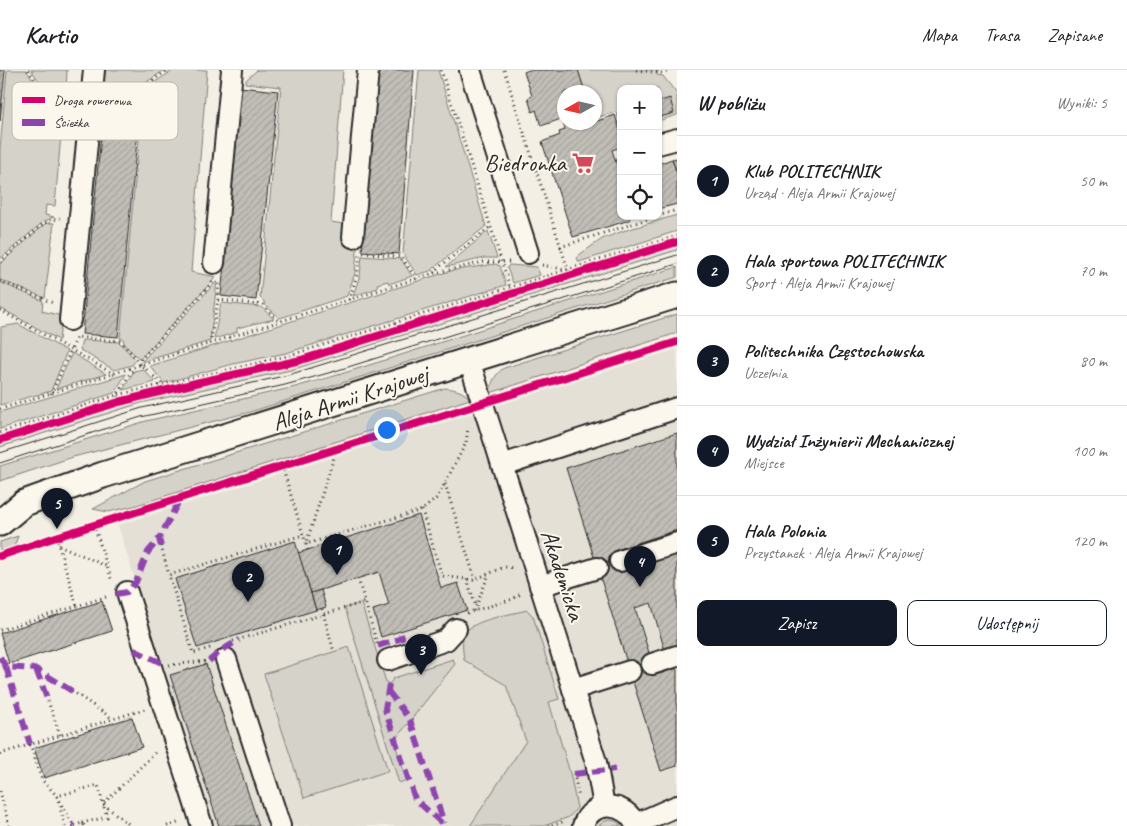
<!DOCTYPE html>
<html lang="pl">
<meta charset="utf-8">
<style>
:root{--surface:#fff;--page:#f2f2f2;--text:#202124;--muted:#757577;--line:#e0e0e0;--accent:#111827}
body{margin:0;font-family:Caveat,sans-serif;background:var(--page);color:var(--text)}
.controls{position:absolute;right:15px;top:15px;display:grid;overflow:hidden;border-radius:10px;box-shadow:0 1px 4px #0004}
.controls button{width:45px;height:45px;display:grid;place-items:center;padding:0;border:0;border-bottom:1px solid var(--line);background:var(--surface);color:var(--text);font:25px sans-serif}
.compass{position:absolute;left:557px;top:15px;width:45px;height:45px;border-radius:50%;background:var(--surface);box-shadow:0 1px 4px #0004;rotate:262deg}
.you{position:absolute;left:386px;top:359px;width:18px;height:18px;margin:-12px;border:4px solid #fff;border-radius:50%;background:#1a73e8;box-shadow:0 0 0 8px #1a73e833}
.badge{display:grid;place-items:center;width:32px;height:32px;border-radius:50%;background:var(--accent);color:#fff;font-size:16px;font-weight:700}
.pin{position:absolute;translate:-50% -41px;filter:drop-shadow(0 1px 2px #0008)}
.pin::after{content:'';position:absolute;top:26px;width:18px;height:15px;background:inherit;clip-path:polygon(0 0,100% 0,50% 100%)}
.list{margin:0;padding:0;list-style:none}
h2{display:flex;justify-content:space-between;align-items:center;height:65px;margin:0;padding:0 20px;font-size:21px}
h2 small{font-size:16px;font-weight:400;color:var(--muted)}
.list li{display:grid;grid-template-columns:32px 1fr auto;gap:15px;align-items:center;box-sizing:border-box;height:90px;padding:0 20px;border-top:1px solid var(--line)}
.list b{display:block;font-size:19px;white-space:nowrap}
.list p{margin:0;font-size:16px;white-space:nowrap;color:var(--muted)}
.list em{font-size:16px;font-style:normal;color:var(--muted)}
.actions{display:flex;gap:10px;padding:15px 20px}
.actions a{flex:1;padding:11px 0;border:1px solid var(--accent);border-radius:10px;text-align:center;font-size:18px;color:var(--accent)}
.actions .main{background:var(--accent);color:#fff}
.icon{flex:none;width:28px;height:28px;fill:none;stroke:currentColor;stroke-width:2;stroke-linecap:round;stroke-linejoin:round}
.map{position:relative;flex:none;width:677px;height:756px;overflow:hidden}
header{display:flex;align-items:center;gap:30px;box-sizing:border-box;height:70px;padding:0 25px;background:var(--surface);border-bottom:1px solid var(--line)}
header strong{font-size:24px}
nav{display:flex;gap:28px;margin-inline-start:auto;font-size:18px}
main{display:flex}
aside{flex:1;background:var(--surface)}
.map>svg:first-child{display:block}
</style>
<header>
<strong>Kartio</strong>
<nav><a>Mapa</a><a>Trasa</a><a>Zapisane</a></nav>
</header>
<main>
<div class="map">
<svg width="677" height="756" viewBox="0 0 677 756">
<defs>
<pattern id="building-hatch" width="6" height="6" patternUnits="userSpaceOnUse" patternTransform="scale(1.25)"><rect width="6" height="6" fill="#c0beb6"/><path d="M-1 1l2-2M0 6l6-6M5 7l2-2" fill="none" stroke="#a5a39d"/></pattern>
</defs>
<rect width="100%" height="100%" fill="#f3efe4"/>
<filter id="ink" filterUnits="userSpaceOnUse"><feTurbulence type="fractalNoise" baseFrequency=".02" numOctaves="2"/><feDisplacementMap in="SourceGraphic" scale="10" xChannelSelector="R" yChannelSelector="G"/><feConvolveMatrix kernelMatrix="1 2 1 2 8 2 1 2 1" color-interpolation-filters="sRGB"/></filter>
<g filter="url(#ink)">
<path fill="#e4e0d6" d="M677,279V756H211L118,455Z"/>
<g fill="#d5d2c9" stroke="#807e7a">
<path d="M7,0H26L62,52L55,136L46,135L45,145L54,147L43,152L0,189V79Z"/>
<path d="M31,0H67L65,47Z"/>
<path d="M105,0H165L102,41Z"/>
<path d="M174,0H207L191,202L216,207L140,289L125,276L123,269L120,268L140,59L102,55V45Z"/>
<path d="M257,0H343L331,152L344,154L358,169L355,203L347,226L280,248L266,236L263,230L260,228L281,17L245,13L246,10Z"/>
<path d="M419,0H438L486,156L430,201L417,205L403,184Z"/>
<path d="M578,0H660L658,1L657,5L663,6L677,24V45L658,51V19H621V48L619,49L616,42L595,48L594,22H585Z"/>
<path d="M677,145V161L579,192L577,188L579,185L602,169L623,161Z"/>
<path d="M46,153H54L45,228L0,210V194Z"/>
<path d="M488,161L497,188H484L446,197Z"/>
<path d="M677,175V180L291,300L141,333L0,377V373L134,331L218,310L303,292Z"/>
<path d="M362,186L401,189L412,206L389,214L388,211L377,214L378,218L353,226L360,205Z"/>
<path d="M495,194L500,196L506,215L286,283L233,294L164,313L150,296L450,201Z"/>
<path d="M509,195L537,197L540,205L513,213L507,198Z"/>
<path d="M677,197V207L250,342L73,387L0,411V396L146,351L295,317L338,305Z"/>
<path d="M217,211L210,271L142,292L145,288Z"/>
<path d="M0,212L43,231L42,241L62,246L59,270L0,238Z"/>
<path d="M221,233L261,237L274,249L237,258V262L214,269Z"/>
<path d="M677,244V263L490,323C491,313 495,304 504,298Z"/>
<path d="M18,254L67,281L51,321L0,335L1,257Z"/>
<path d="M82,270L119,272L136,290L132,295L114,300L80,280Z"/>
<path d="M72,283L106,304L56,319Z"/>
<path d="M143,299L155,312L123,320L134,301Z"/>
<path d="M126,304L114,323L0,359V342Z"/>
<path d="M445,318C455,319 464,321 470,329L134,436L108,442L93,439L145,411Z"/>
<path d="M18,466L14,477L0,482V472Z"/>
<path d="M361,533L386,612L389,614L394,608L453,589L455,594L394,671L407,710L399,713L345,538Z"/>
<path d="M527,540L533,546L559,629L549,632L570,703L577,738L569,747L544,756H470L526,671L506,615L464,590C463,581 461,571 465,563C472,550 512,544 527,540Z"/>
<path d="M349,577L388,701L304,728L264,604Z"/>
<path d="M610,750L616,751L621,756H598L605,751Z"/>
</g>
<g fill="url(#building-hatch)" stroke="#2b2b2b">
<path d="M0,0H5L0,51Z"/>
<path d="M377,0H414L399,184L362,181Z"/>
<path d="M529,0H578L585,22H564V48L541,56L536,40L532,42L528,28L532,26L524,2Z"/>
<path d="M240,17L278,21L256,230L221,226Z"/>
<path d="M670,28L674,43L660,47L658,32Z"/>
<path d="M615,45L621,63V77L612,80L621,107V146H628L630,150L573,167L542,72L560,65L559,62L565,60L562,49L564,48V52H594Z"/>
<path d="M102,55L138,59L118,267L82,264Z"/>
<path d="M677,88V104L672,89Z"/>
<path d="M672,89L677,104V134L658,139V94Z"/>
<path d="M677,363V460L616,480L623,500L677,482V577L665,581L651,533L635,538L656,605L677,598V696L661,701L566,398Z"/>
<path d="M419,445L441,518L458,513L467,540L381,567L373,540L389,535L379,502L311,523L298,483Z"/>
<path d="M295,471L316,540L197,578L175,509Z"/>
<path d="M321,520L326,537L316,540L311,523Z"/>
<path d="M102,531L112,561L9,594L0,563Z"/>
<path d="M206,594L259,756H219L170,605Z"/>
<path d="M132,647L142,677L44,708L34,678Z"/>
</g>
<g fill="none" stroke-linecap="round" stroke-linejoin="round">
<g stroke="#2b2b2b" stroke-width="24">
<g id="minor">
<path d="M470,0L528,183"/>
<path d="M658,74L677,69"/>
<path d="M353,167L368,0"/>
<path d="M214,193L232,0"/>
<path d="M70,250L94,0"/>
<path d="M469,290L596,692L604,736"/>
<path d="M502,395L677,338"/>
<path d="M620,491L677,473"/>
<path d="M540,516L597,498"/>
<path d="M127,522L202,756"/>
<path d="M226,589L280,756"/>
<path d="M388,590L446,570L456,559"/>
<path d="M652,594L677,586"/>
<path d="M573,619L630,601"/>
<path d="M636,754L677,736"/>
<path d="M583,756C591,729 627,731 636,756"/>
</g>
</g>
<g stroke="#2b2b2b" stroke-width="29">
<path id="major" d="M0,453L24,433L103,405L677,225"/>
</g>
<g stroke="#2b2b2b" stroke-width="3" stroke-dasharray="1 4" stroke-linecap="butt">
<path d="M28,0L64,49L71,50"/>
<path d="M441,0L512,224"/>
<path d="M504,0L570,206"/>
<path d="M636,0L662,3L669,0"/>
<path d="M111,38L168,0"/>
<path d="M658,146L677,140"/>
<path d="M560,177L657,146"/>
<path d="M363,183L401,187L417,209"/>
<path d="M0,192L44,153L60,148"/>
<path d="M542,195L567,200"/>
<path d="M433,202L490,157"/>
<path d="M0,211L53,233"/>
<path d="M218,230L263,235L280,252"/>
<path d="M349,230L357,205L360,185"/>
<path d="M0,240L114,304"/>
<path d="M210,274L218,230L219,211"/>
<path d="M140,295L141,289L213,212"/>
<path d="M51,324L77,267L120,271L137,289L140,295L145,298L163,315L165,320"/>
<path d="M119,332L117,325L131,302L135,299"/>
<path d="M0,339L431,204L484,192H511"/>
<path d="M0,363L117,325L284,287L677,166"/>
<path d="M282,396L306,474L422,440L437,428L466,373L468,358"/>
<path d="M445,414L475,509"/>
<path d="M422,440L442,506L473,510L505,497L515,498"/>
<path d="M94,455L112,512"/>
<path d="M56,467L77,536"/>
<path d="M59,475L106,496"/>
<path d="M161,476L169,505"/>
<path d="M308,480L306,474L337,378"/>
<path d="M358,509L365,532"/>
<path d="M467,509L475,534"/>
<path d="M322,539L334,582"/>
<path d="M474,541L489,504"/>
<path d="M467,543L513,529L522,523"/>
<path d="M0,560L109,526"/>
<path d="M233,571L365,532L377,574"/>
<path d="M210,578L193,583L169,505L303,465"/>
<path d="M169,595L208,591"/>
<path d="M72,621L113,649"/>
<path d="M48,631L60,665"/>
<path d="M30,674L42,710L57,726L74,756L82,753L85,756"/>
<path d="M0,684L145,639"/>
<path d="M574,704L579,728"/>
<path d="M0,721L9,756"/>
<path d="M82,753L107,747L103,734L131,756"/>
<path d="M65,756L57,726L98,715L103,734L157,681"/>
<path d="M167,756L181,752"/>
<path d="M552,756L565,751"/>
</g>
<use href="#minor" stroke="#fbf7ec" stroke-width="20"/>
<use href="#major" stroke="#fbf7ec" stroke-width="25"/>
<g stroke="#2b2b2b" stroke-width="1">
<path d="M0,383L142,338L288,305L677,185"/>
<path d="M0,393L141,347L285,315L332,302L677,194"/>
</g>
<g stroke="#8e44ad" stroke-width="6" stroke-dasharray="12 6" stroke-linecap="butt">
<path d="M161,476L159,469L181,427"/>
<path d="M116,524L127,522L136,512L148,482L159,469"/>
<path d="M378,576L402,568L401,564"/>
<path d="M134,580L166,595"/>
<path d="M0,587L6,597L36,599L72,621"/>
<path d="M209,591L222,580L239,570"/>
<path d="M6,597L30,674"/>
<path d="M36,599L48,631"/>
<path d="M389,614L385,639L415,729L445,756"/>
<path d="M388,621L410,650L444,753"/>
<path d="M574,704L615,699"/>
<path d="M72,756H74"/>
</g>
<g stroke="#fbf7ec" stroke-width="11">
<g id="cycleway">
<path d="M0,370L119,332L200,312L301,290L677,172"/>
<path d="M0,486L56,467L677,272"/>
</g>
</g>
<use href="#cycleway" stroke="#d6006c" stroke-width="8"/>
</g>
</g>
<defs>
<g id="supermarket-bare" transform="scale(1.725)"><path d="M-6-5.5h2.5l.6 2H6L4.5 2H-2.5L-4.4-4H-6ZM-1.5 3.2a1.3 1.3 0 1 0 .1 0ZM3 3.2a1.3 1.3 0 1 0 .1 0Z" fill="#d1495b" stroke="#fbf7ec" stroke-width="2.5" paint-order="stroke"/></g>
</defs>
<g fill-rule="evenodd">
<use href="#supermarket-bare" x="583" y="93"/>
</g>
<g text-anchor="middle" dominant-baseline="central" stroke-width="4" stroke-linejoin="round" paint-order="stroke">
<g font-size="24" fill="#2b2b2b" stroke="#fbf7ec" text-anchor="end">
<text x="566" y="93">Biedronka</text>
</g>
<g font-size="24" fill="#2b2b2b" stroke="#fbf7ec">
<text transform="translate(350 328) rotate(-18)">Aleja Armii Krajowej</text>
<text transform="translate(563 505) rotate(72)">Akademicka</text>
</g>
</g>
<rect x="12" y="12" width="166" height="58" rx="8" fill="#fbf7ec" stroke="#bdbab2" stroke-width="1"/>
<rect x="22" y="27" width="23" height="6" fill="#d6006c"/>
<rect x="22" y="49" width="23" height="7" fill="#8e44ad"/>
<g font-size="14" fill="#2b2b2b">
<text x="54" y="35">Droga rowerowa</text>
<text x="54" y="57">Ścieżka</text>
</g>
</svg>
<div class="controls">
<button>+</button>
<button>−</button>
<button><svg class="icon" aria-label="locate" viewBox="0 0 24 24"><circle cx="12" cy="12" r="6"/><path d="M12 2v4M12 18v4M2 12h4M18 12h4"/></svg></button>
</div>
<svg class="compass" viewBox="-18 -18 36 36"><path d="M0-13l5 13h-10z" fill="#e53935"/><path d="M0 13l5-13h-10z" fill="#757577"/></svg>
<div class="you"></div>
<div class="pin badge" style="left:337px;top:505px">1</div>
<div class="pin badge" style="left:248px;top:532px">2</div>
<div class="pin badge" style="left:421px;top:605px">3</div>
<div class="pin badge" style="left:640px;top:517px">4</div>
<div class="pin badge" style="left:57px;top:459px">5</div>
</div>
<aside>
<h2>W pobliżu<small>Wyniki: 5</small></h2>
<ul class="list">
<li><span class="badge">1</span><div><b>Klub POLITECHNIK</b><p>Urząd · Aleja Armii Krajowej</p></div><em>50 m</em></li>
<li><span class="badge">2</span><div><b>Hala sportowa POLITECHNIK</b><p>Sport · Aleja Armii Krajowej</p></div><em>70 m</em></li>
<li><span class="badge">3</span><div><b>Politechnika Częstochowska</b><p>Uczelnia</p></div><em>80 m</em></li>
<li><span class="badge">4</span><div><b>Wydział Inżynierii Mechanicznej</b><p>Miejsce</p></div><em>100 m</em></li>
<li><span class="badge">5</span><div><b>Hala Polonia</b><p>Przystanek · Aleja Armii Krajowej</p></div><em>120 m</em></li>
</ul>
<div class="actions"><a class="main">Zapisz</a><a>Udostępnij</a></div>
</aside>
</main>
